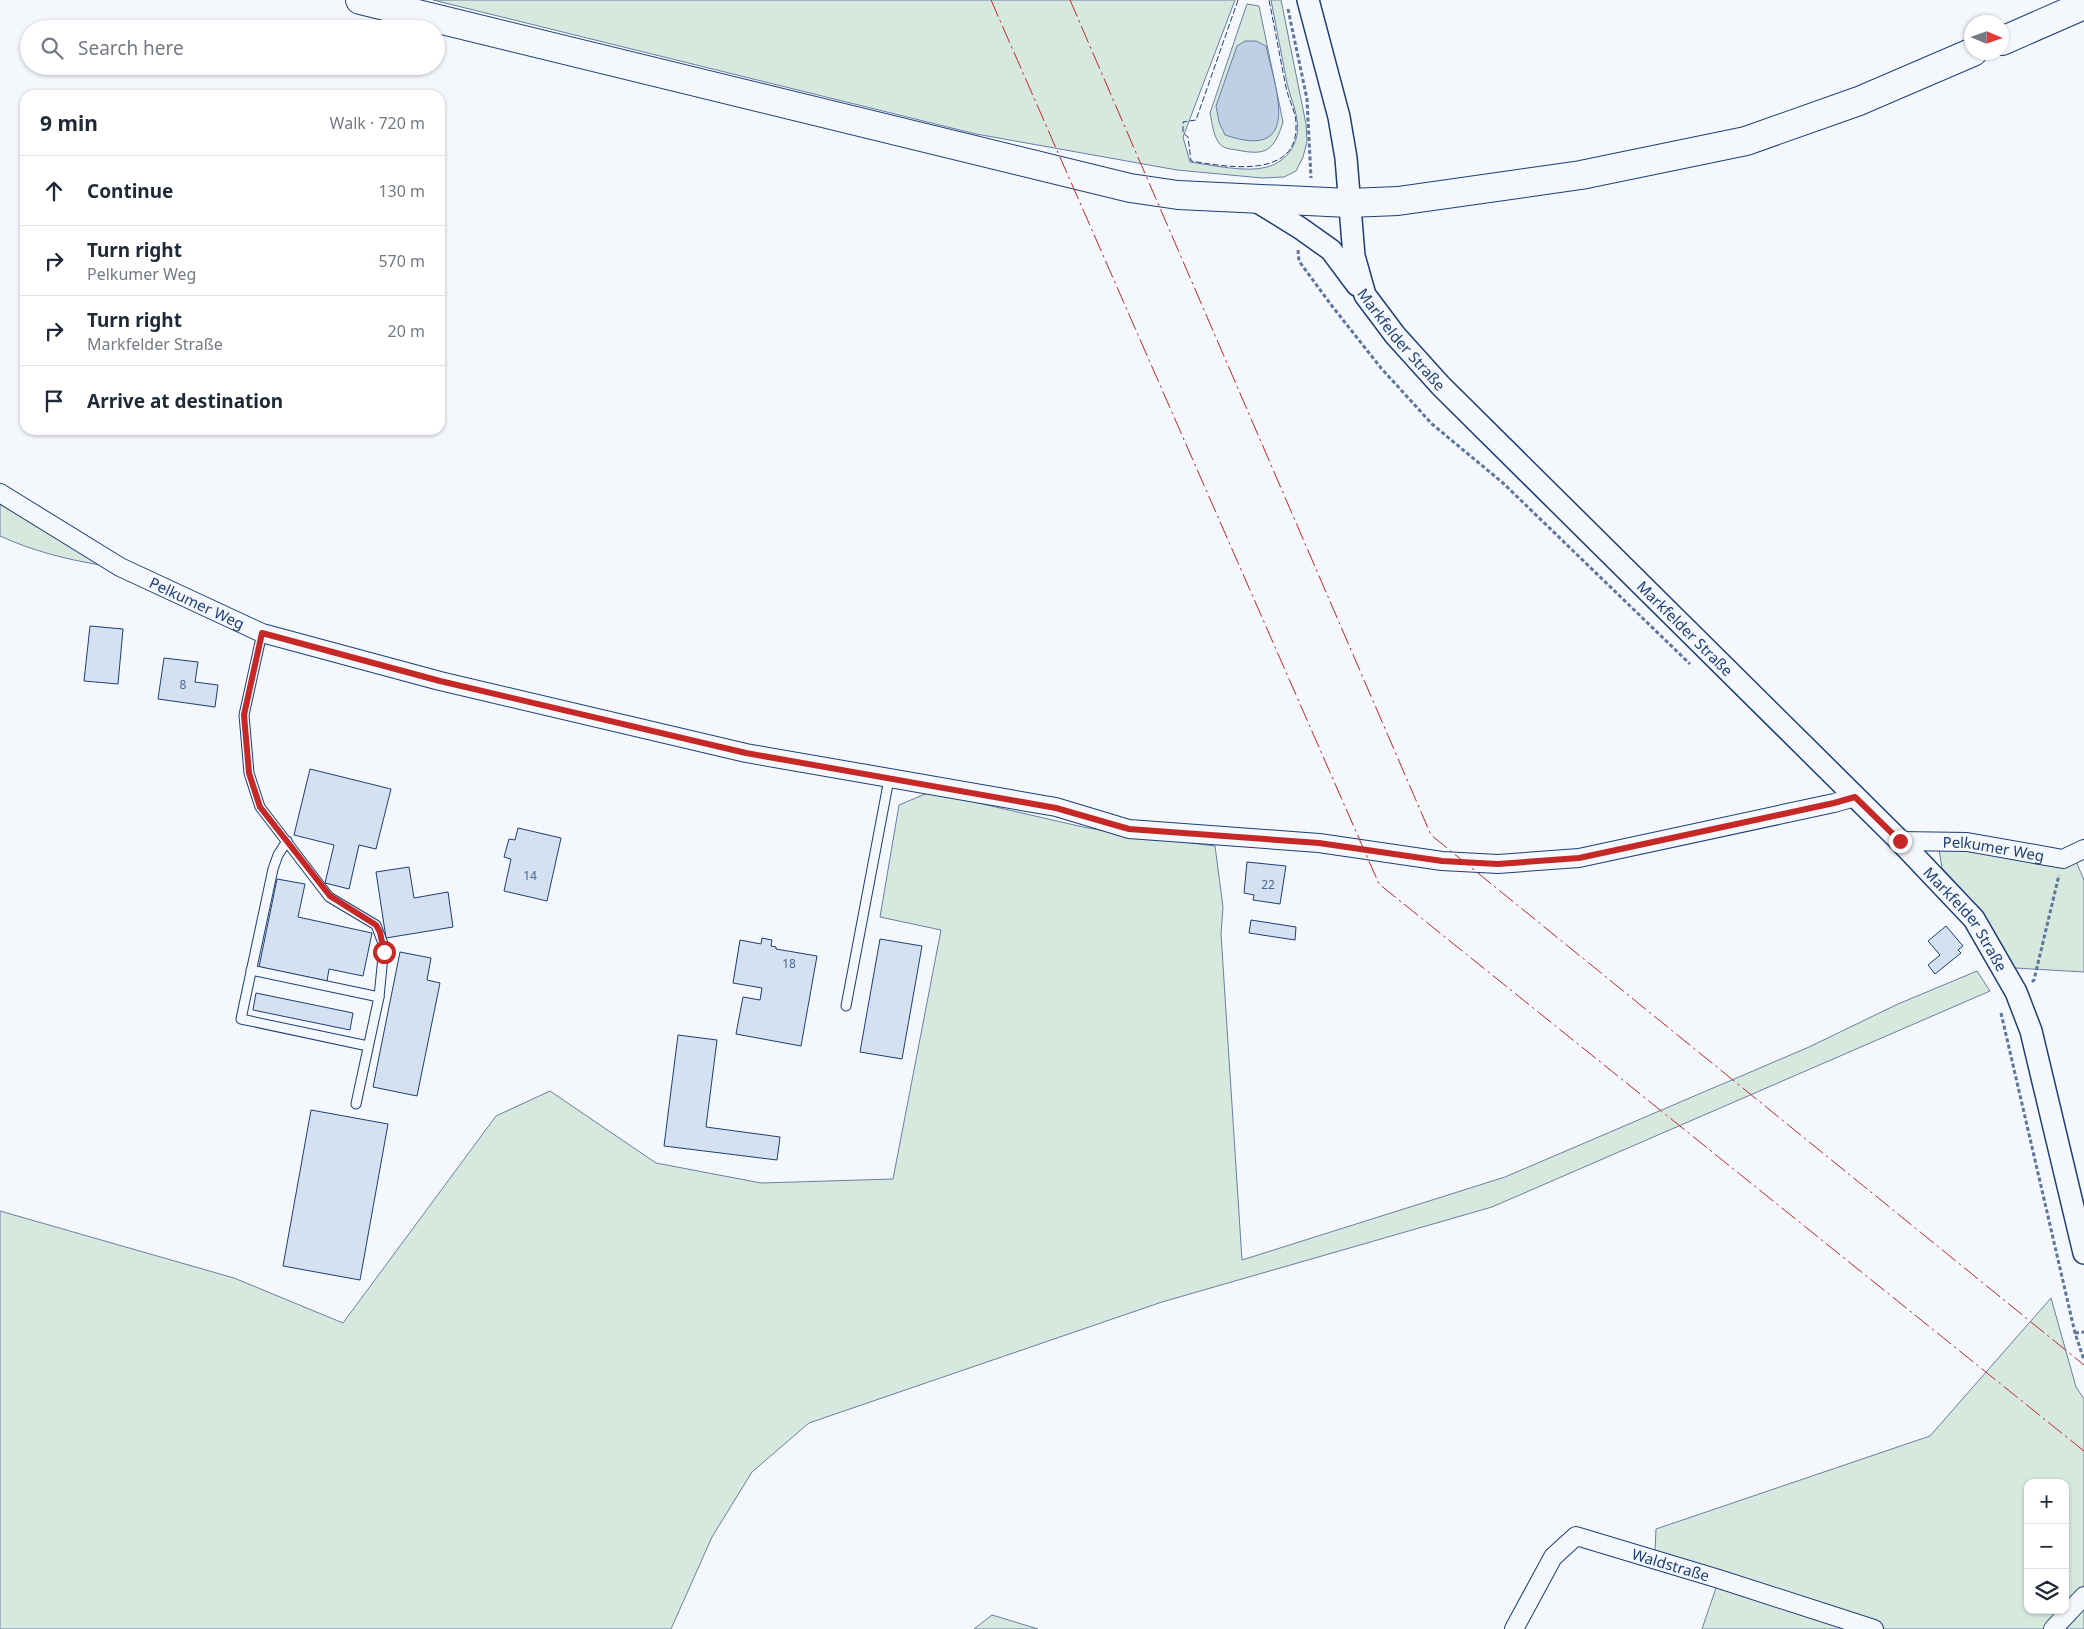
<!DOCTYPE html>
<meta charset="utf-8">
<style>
:root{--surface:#fff;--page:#f2f2f3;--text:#1f2937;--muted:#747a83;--line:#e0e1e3}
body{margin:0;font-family:"Noto Sans",sans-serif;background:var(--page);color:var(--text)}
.controls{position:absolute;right:15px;bottom:15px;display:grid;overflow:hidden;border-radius:10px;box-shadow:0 1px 4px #0004}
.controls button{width:45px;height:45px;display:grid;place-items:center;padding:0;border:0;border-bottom:1px solid var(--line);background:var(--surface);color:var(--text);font:25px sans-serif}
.compass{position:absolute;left:1964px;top:15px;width:45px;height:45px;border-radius:50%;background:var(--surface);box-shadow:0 1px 4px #0004;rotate:92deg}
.stop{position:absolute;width:15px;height:15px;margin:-11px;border:4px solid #c62828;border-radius:50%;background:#fff}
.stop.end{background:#c62828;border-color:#fff;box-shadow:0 1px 5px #0008}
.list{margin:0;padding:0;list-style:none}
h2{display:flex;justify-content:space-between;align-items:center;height:65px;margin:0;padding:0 20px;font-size:21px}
h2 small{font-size:16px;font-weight:400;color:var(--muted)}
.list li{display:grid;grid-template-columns:32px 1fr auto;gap:15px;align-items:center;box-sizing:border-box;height:70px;padding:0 20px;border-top:1px solid var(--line)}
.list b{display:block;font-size:19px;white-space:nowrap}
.list p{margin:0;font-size:16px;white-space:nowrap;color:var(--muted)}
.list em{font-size:16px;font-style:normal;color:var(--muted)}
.icon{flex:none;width:28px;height:28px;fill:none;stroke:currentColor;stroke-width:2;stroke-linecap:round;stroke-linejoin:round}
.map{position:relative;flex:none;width:2084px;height:1629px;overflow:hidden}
.search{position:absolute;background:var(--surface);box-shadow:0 1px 4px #0004;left:20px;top:20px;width:425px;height:55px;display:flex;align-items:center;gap:12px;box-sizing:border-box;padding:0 18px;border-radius:28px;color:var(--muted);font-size:19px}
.panel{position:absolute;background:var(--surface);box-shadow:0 1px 4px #0004;left:20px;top:90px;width:425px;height:345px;border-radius:15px}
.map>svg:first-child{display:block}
</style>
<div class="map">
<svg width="2084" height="1629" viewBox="0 0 2084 1629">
<rect width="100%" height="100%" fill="#f4f7fb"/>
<g fill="#d7e8df" stroke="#687fa3" fill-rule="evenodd">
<path d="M433,0H1235L1183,137L1190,162C1212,165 1247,173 1267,167C1282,163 1294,151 1297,135C1300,117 1291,101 1287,83C1282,55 1276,28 1271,0H1281L1306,124L1307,142L1303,157L1296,171L1284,177L1262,178L1177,170L976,134Z"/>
<path d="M1247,4L1259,6L1283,122C1274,151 1266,156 1237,150C1231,149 1223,149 1219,143C1213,135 1212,122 1210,113Z"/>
<path d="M0,501L100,565C65,559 33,551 0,536Z"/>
<path d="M930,792L1083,827L1128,835L1215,846L1223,907L1221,934L1242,1260L1505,1177L1809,1047L1898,1004L1977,971L1990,991L1492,1207L1162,1302L809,1423L752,1472L712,1537L671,1629H0V1211L234,1278L343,1323L496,1116L550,1091L656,1163L761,1183L893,1179L941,930L880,917L899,805Z"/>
<path d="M1939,849H1976L2075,859L2084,880V972L2015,968L1979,908L1942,868Z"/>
<path d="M2051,1298L2076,1387L2084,1399V1629H1881L1655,1551L1656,1529L1930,1436ZM2028,1483H2065V1610H2028Z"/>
<path d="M1719,1579L1874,1629H1702Z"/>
<path d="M992,1615L1038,1629H974Z"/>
</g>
<path fill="#bed0e5" stroke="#687fa3" d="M1245,41H1256L1266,46C1275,88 1304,162 1225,135L1219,122L1216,106L1237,46Z"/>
<g fill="#d5e0f0" stroke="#1d3f73">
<path d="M90,626L123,629L118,684L84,681Z"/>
<path d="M164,658L198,662L195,682L218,685L215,707L158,699Z"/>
<path d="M310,769L391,789L376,849L359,845L349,889L325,883L334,845L294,835Z"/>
<path d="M518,828L561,838L547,901L504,891L511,859L504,857L509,839L515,840Z"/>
<path d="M1247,862L1286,866L1280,904L1253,900L1254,895L1244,893Z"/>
<path d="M409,867L414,898L448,892L453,927L386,938L376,872Z"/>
<path d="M277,879L305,884L298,917L372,933L363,976L329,969L327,981L259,967Z"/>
<path d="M1251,920L1296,927L1295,940L1249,933Z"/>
<path d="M1946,926L1963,946L1958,950L1961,953L1935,974L1928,965L1940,955L1928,941Z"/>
<path d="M762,938L772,940L771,946L776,947V949L817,956L801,1046L736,1034L743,997L760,1000L762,988L733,983L740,940L761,944Z"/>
<path d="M880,939L922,946L902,1059L860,1052Z"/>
<path d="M400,952L431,958L427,980L440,983L417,1096L373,1087Z"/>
<path d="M256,993L353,1013L350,1030L253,1010Z"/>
<path d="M678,1035L717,1040L706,1127L780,1137L777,1160L664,1146Z"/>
<path d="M311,1110L388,1124L360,1280L283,1266Z"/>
</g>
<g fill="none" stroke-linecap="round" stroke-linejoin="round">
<g stroke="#1d3f73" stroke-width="11">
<g id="service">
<path d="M262,633L244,715L249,773L260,807L329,897L376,925L384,946L379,997L356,1104"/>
<path d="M287,841L278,855L273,869L241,1019L368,1046"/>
<path d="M251,970L379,997"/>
<path d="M846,1006L889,779"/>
</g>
</g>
<g stroke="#1d3f73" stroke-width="20">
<g id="minor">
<path id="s1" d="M0,493L120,567L262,633L440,681L746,753L1056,807L1129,829L1319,843L1442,861L1498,864L1579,858L1834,803L1855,797"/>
<path id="s2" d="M1900,841L1967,842L2063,859L2084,849"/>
<path id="s3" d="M1514,1629L1553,1557L1576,1536L1719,1579L1874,1629"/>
<path d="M2053,1629L2084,1596"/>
</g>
</g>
<g stroke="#1d3f73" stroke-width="24">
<g id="tertiary">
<path id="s4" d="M1308,0L1339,117L1346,158L1354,256L1365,295L1395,335L1441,386L1900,841L1974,919L2016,992L2031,1031L2084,1253"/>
<path d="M1253,199L1300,228L1331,250L1357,285"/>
</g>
</g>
<g stroke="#1d3f73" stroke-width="30">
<g id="primary">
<path d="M360,0L1130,188L1178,195L1349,203L1398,201L1581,175L1746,141L1859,101L1973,52"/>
<path d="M2002,41L2084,5"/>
</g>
</g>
<g stroke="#5e769c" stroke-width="3" stroke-dasharray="4 2.5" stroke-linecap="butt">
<path d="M1288,9L1307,99L1311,178"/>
<path d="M1298,250L1299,261L1332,306L1381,368L1432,424L1503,483L1690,664"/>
<path d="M2032,982L2034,980L2059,875"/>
<path d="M2001,1013L2075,1333L2084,1360"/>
<path d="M2075,1333L2084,1332"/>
</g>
<use href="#service" stroke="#f4f7fb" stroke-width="9"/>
<use href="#minor" stroke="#f4f7fb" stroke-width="18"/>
<use href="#tertiary" stroke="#f4f7fb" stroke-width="21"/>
<use href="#primary" stroke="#f4f7fb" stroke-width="28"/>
<path stroke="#1d3f73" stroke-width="1" stroke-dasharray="6 2.5" stroke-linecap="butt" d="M1238,0L1196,120L1183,122V133L1188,137L1191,161C1226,167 1299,180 1296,124C1296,111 1288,99 1286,87C1280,58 1275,29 1269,0"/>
<g stroke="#c62828" stroke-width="1" stroke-dasharray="18 4 2.5 4" stroke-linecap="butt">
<path d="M991,0L1379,884L2084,1451"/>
<path d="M1070,0L1431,835L2084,1365"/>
</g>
</g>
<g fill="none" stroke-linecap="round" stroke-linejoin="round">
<path stroke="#c62828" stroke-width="6" d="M384,952L380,932L376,925L330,896L260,807L249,773L244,715L262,633L440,681L746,753L1056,808L1129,829L1319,843L1442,861L1498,864L1579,858L1834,803L1855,797L1900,841"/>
</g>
<g text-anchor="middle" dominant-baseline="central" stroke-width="4" stroke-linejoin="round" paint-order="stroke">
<g font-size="12" fill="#4b6792">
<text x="183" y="684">8</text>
<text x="530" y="875">14</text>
<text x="1268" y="884">22</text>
<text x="789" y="963">18</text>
</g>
<g font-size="15" fill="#1d3f73" stroke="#f4f7fb">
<text stroke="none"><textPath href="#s4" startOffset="359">Markfelder Straße</textPath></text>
<text stroke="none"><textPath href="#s1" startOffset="226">Pelkumer Weg</textPath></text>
<text stroke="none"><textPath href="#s4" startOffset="764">Markfelder Straße</textPath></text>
<text stroke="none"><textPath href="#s2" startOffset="94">Pelkumer Weg</textPath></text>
<text stroke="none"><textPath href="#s4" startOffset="1169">Markfelder Straße</textPath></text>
<text stroke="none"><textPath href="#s3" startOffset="212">Waldstraße</textPath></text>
</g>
</g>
</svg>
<div class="controls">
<button>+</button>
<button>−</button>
<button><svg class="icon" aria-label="layers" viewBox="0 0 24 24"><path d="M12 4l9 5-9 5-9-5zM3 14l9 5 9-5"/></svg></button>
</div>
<svg class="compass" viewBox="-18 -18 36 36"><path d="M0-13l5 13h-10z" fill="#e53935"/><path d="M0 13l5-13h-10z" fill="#747a83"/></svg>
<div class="stop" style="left:384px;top:952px"></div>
<div class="stop end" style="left:1900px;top:841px"></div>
<div class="search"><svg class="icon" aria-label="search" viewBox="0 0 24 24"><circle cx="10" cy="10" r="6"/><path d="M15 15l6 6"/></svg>Search here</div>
<section class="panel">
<h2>9 min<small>Walk · 720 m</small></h2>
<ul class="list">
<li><svg class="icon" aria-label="ahead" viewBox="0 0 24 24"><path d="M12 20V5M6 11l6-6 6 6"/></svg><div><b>Continue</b></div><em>130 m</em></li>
<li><svg class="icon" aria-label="right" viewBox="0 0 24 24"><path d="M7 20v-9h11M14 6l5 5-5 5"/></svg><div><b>Turn right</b><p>Pelkumer Weg</p></div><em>570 m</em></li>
<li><svg class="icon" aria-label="right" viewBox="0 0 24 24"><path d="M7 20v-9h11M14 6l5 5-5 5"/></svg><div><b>Turn right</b><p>Markfelder Straße</p></div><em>20 m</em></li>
<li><svg class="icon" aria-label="arrive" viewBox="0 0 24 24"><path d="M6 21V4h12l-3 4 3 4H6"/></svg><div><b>Arrive at destination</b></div></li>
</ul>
</section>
</div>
